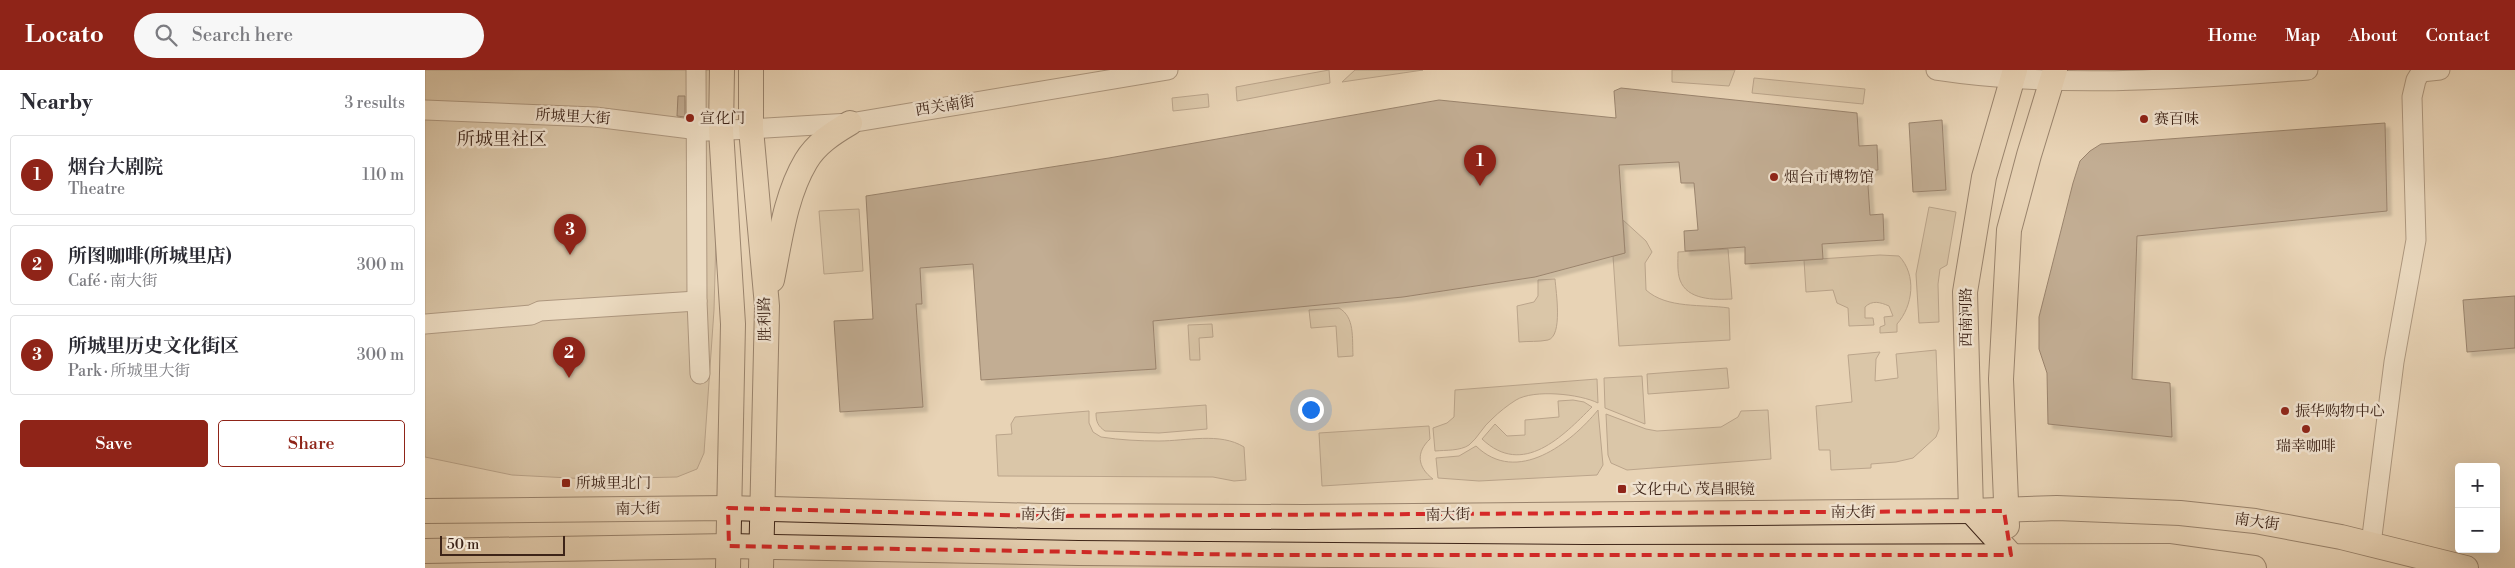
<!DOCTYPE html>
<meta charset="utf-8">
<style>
:root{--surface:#fff;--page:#f7f7f7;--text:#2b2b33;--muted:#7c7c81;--line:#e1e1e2;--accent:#8f2418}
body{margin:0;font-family:"Libre Bodoni","Noto Serif SC",serif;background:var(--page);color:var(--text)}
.controls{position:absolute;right:15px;bottom:15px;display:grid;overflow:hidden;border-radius:5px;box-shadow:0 5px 20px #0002}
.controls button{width:45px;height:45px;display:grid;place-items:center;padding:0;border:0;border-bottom:1px solid var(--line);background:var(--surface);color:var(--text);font:25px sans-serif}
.scale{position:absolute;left:15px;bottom:12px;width:125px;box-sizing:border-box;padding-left:5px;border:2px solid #3d2418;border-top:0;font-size:14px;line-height:18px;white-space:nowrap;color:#3d2418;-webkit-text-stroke:4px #f0e2cf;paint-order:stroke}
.you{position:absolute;left:885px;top:339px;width:18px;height:18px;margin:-12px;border:4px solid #fff;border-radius:50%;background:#1a73e8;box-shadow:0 0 0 8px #1a73e833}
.badge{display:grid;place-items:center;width:32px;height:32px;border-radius:50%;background:var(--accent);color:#fff;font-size:16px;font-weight:700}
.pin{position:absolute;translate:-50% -41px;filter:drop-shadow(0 1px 2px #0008)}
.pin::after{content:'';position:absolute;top:26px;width:18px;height:15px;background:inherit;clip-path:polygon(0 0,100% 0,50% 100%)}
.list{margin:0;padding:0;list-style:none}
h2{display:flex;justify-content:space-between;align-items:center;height:65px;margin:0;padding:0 20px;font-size:21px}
h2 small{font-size:16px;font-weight:400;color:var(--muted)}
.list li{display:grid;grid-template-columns:32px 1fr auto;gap:15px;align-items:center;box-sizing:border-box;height:80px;margin:0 10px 10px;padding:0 10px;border:1px solid var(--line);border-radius:5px}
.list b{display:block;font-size:19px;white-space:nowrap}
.list p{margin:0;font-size:16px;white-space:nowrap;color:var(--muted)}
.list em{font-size:16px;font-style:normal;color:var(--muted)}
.actions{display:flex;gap:10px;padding:15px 20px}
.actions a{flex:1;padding:11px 0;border:1px solid var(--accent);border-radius:5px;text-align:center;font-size:18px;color:var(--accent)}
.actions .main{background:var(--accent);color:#fff}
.icon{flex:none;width:28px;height:28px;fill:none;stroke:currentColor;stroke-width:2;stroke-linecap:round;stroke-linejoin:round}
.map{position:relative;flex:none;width:2090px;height:498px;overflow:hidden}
header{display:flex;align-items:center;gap:30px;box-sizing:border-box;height:70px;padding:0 25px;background:var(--accent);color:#fff}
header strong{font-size:24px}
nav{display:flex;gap:28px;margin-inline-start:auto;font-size:18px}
.search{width:350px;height:45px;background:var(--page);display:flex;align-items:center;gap:12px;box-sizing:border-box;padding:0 18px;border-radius:28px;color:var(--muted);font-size:19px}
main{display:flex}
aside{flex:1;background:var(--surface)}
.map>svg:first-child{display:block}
</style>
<header>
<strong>Locato</strong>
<div class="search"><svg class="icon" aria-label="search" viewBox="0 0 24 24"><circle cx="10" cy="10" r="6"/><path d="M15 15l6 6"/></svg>Search here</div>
<nav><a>Home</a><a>Map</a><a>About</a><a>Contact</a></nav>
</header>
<main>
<aside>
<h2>Nearby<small>3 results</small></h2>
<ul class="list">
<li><span class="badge">1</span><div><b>烟台大剧院</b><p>Theatre</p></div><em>110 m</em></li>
<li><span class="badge">2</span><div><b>所图咖啡(所城里店)</b><p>Café · 南大街</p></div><em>300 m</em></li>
<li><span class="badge">3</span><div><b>所城里历史文化街区</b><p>Park · 所城里大街</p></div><em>300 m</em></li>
</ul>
<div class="actions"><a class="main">Save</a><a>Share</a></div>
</aside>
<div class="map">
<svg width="2090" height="498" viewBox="0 0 2090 498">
<defs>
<filter id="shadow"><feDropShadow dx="4.5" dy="4.5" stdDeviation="1" flood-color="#0004"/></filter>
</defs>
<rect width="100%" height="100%" fill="#e8d3b5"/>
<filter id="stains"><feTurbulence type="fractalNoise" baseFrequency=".004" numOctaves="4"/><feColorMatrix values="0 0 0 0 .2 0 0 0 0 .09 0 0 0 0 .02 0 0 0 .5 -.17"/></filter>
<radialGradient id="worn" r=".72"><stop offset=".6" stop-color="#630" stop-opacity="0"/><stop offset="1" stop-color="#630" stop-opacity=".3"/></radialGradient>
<g fill="#cbb59a" stroke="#846c59">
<path d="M0,0H288L292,130L289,240L279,383L272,399L252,407L164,409L87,405L0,387Z"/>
<path d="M904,0L905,13L812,31L811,17Z"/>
<path d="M930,0H998L917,12Z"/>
<path d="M1247,0H1310L1304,16L1247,12Z"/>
<path d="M1329,8L1440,19L1438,34L1327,23Z"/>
<path d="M783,24L784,37L748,41L747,28Z"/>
<path d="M1504,137L1531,142L1522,195L1515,199L1513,214L1514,252L1494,253L1491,204Z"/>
<path d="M434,139L438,201L399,204L394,141Z"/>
<path d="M1198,150L1221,171L1227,182L1220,193L1221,220C1242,239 1277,234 1304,238L1305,270L1194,276L1188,186L1200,183Z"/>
<path d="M1303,179L1307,229C1289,230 1262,230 1255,210C1252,202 1253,190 1253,182Z"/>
<path d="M1455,185L1474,186C1492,205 1488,236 1472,254V262L1455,263V257L1460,255L1459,247L1468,246L1464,236C1455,232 1447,230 1440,237V248H1448L1449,255L1424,256L1423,238L1412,233L1408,220L1381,222L1379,190Z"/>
<path d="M1130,209C1131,222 1138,266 1123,270C1114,272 1103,271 1094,272L1092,236L1109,232L1113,226V210Z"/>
<path d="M914,238C930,247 927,268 928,286L913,287L911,256L886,258L884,240Z"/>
<path d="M787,254L788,267L774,268L775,290H765L763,255Z"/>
<path d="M1511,280L1514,359L1511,367L1488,388L1471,392L1446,394V398L1406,400L1405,380H1394L1391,336L1427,332L1423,285L1455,282L1451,289L1450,311L1473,308L1471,284Z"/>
<path d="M1302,298L1304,318L1223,324L1222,304Z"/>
<path d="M1217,306L1220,354L1180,338L1179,308Z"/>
<path d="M1172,309L1173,333C1155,324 1109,319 1091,330C1083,335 1074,342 1067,349C1058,356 1053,368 1044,375C1035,381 1021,380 1010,381L1008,358L1022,353L1029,347L1030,320Z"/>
<path d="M1148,330L1159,332L1167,337C1138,366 1098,408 1057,369L1070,354L1082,366L1100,365V350L1134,347L1133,331Z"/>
<path d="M781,335L782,359L734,363L680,361C673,356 671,352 671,343Z"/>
<path d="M1173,340L1178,395L1172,405L1054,411L1013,408L1011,388L1034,386L1051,376C1092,416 1146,373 1173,340Z"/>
<path d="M1343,340L1346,389L1202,400L1186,393L1183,385L1181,344L1221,359L1232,361L1296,357L1313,347L1316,341Z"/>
<path d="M664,341V353L668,362L676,367C695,370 715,371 734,371C761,371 795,362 819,377L821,410L809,411L788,407L573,406L571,365L587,364L586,354L590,347Z"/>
<path d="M1004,356L1005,369C991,382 992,397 1008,409L897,416L894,363Z"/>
</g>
<g fill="#967f6a" stroke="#3d2418" filter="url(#shadow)">
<path d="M1196,18L1432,43L1434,76L1452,75L1453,100L1442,101L1445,145L1458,144L1459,170L1397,174L1398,189L1320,194V177L1260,181L1259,161L1273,160L1269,113H1256L1254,92L1194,95L1200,183L1110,207L978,227L728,251L731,299L556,310L548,194L495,198L497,234H491L498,337L415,342L409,251L448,249L441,126L684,88L1014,30L1191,48L1189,21Z"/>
<path d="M253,26H260V47L252,46Z"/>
<path d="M1517,50L1521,120L1488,122L1484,53Z"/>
<path d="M1960,53L1962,141L1712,166L1707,309L1745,313L1747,367L1623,354L1622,303L1614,279V247L1648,113L1655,91L1665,81L1676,74Z"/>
<path d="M2090,226V278L2042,282L2038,230Z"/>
</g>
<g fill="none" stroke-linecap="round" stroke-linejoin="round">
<g stroke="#68503f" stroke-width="21">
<g id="minor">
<path d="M271,0L272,231L275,304"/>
<path d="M1511,0C1635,19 1758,9 1883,0"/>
<path d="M0,40L170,47L282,61L326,59L425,53L743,0"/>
<path d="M0,254L106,245L115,241L272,231"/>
<path d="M1946,474L1969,292L1991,170L1987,27L1991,10L1996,2L2015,0"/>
</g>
</g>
<g stroke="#3d2418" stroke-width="26">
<g id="major">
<path d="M297,0L296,60L308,254L303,498"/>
<path d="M326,0V59L342,236L336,498"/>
<path d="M347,210C355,171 360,126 381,91C391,74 408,63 425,53"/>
<path d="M0,441L303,438L617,446L878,447L1546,441L1632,438L1755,443L1830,451L1916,467L2041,498"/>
<path d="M1582,456L1576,309L1584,160L1604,85L1630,0"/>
<path d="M0,481L304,476L653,483L1159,487L1743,486L1829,498"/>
<path d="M1586,485L1546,441L1540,222L1559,107L1590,0"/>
</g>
</g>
<use href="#minor" stroke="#f0e2cf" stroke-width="19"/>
<use href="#major" stroke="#e8d3b5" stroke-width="24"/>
</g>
<path d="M0 0H2090V498H0ZM303,438L617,446L1579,441L1586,485H835L304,476Z" fill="#e8d3b5" fill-opacity=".55" fill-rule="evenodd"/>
<path fill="none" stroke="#d62828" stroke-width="4" stroke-dasharray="10 6" stroke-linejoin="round" d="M303,438L617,446L1579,441L1586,485H835L304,476Z"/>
<g fill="#8f2418" stroke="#f0e2cf" stroke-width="2">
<circle cx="265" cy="48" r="5"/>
<circle cx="1719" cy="49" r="5"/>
<circle cx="1349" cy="107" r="5"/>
<circle cx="1860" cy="341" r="5"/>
<circle cx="1881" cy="359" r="5"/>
<rect x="136" y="408" width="10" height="10" rx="2.5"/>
<rect x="1192" y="414" width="10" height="10" rx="2.5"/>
</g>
<g text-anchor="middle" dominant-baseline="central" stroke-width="5" stroke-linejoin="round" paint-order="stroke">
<g font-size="15" fill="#3d2418" stroke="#f0e2cf">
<text transform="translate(520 36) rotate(-9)">西关南街</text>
<text transform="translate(148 47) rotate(3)">所城里大街</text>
<text transform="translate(1541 247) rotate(-90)">西南河路</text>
<text transform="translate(340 249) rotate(-91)">胜利路</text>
<text transform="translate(213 439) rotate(-1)">南大街</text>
<text x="1428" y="442">南大街</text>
<text transform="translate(618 445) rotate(1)">南大街</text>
<text transform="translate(1023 445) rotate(-1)">南大街</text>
<text transform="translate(1832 452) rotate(8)">南大街</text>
</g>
<g font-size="15" fill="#3d2418" stroke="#f0e2cf" text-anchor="start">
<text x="275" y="48">宣化门</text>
<text x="1729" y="49">赛百味</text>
<text x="1359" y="107">烟台市博物馆</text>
<text x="1870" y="341">振华购物中心</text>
<text x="1881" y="376" text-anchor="middle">瑞幸咖啡</text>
<text x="151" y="413">所城里北门</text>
<text x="1207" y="419">文化中心 茂昌眼镜</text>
</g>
<g font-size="18" fill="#3d2418" stroke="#f0e2cf">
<text x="77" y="69">所城里社区</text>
</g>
</g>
<rect width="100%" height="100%" filter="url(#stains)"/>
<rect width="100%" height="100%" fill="url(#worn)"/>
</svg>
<div class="controls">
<button>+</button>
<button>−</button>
</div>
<div class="scale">50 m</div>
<div class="you"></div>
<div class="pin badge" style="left:1055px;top:116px">1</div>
<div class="pin badge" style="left:144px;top:308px">2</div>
<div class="pin badge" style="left:145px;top:185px">3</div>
</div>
</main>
